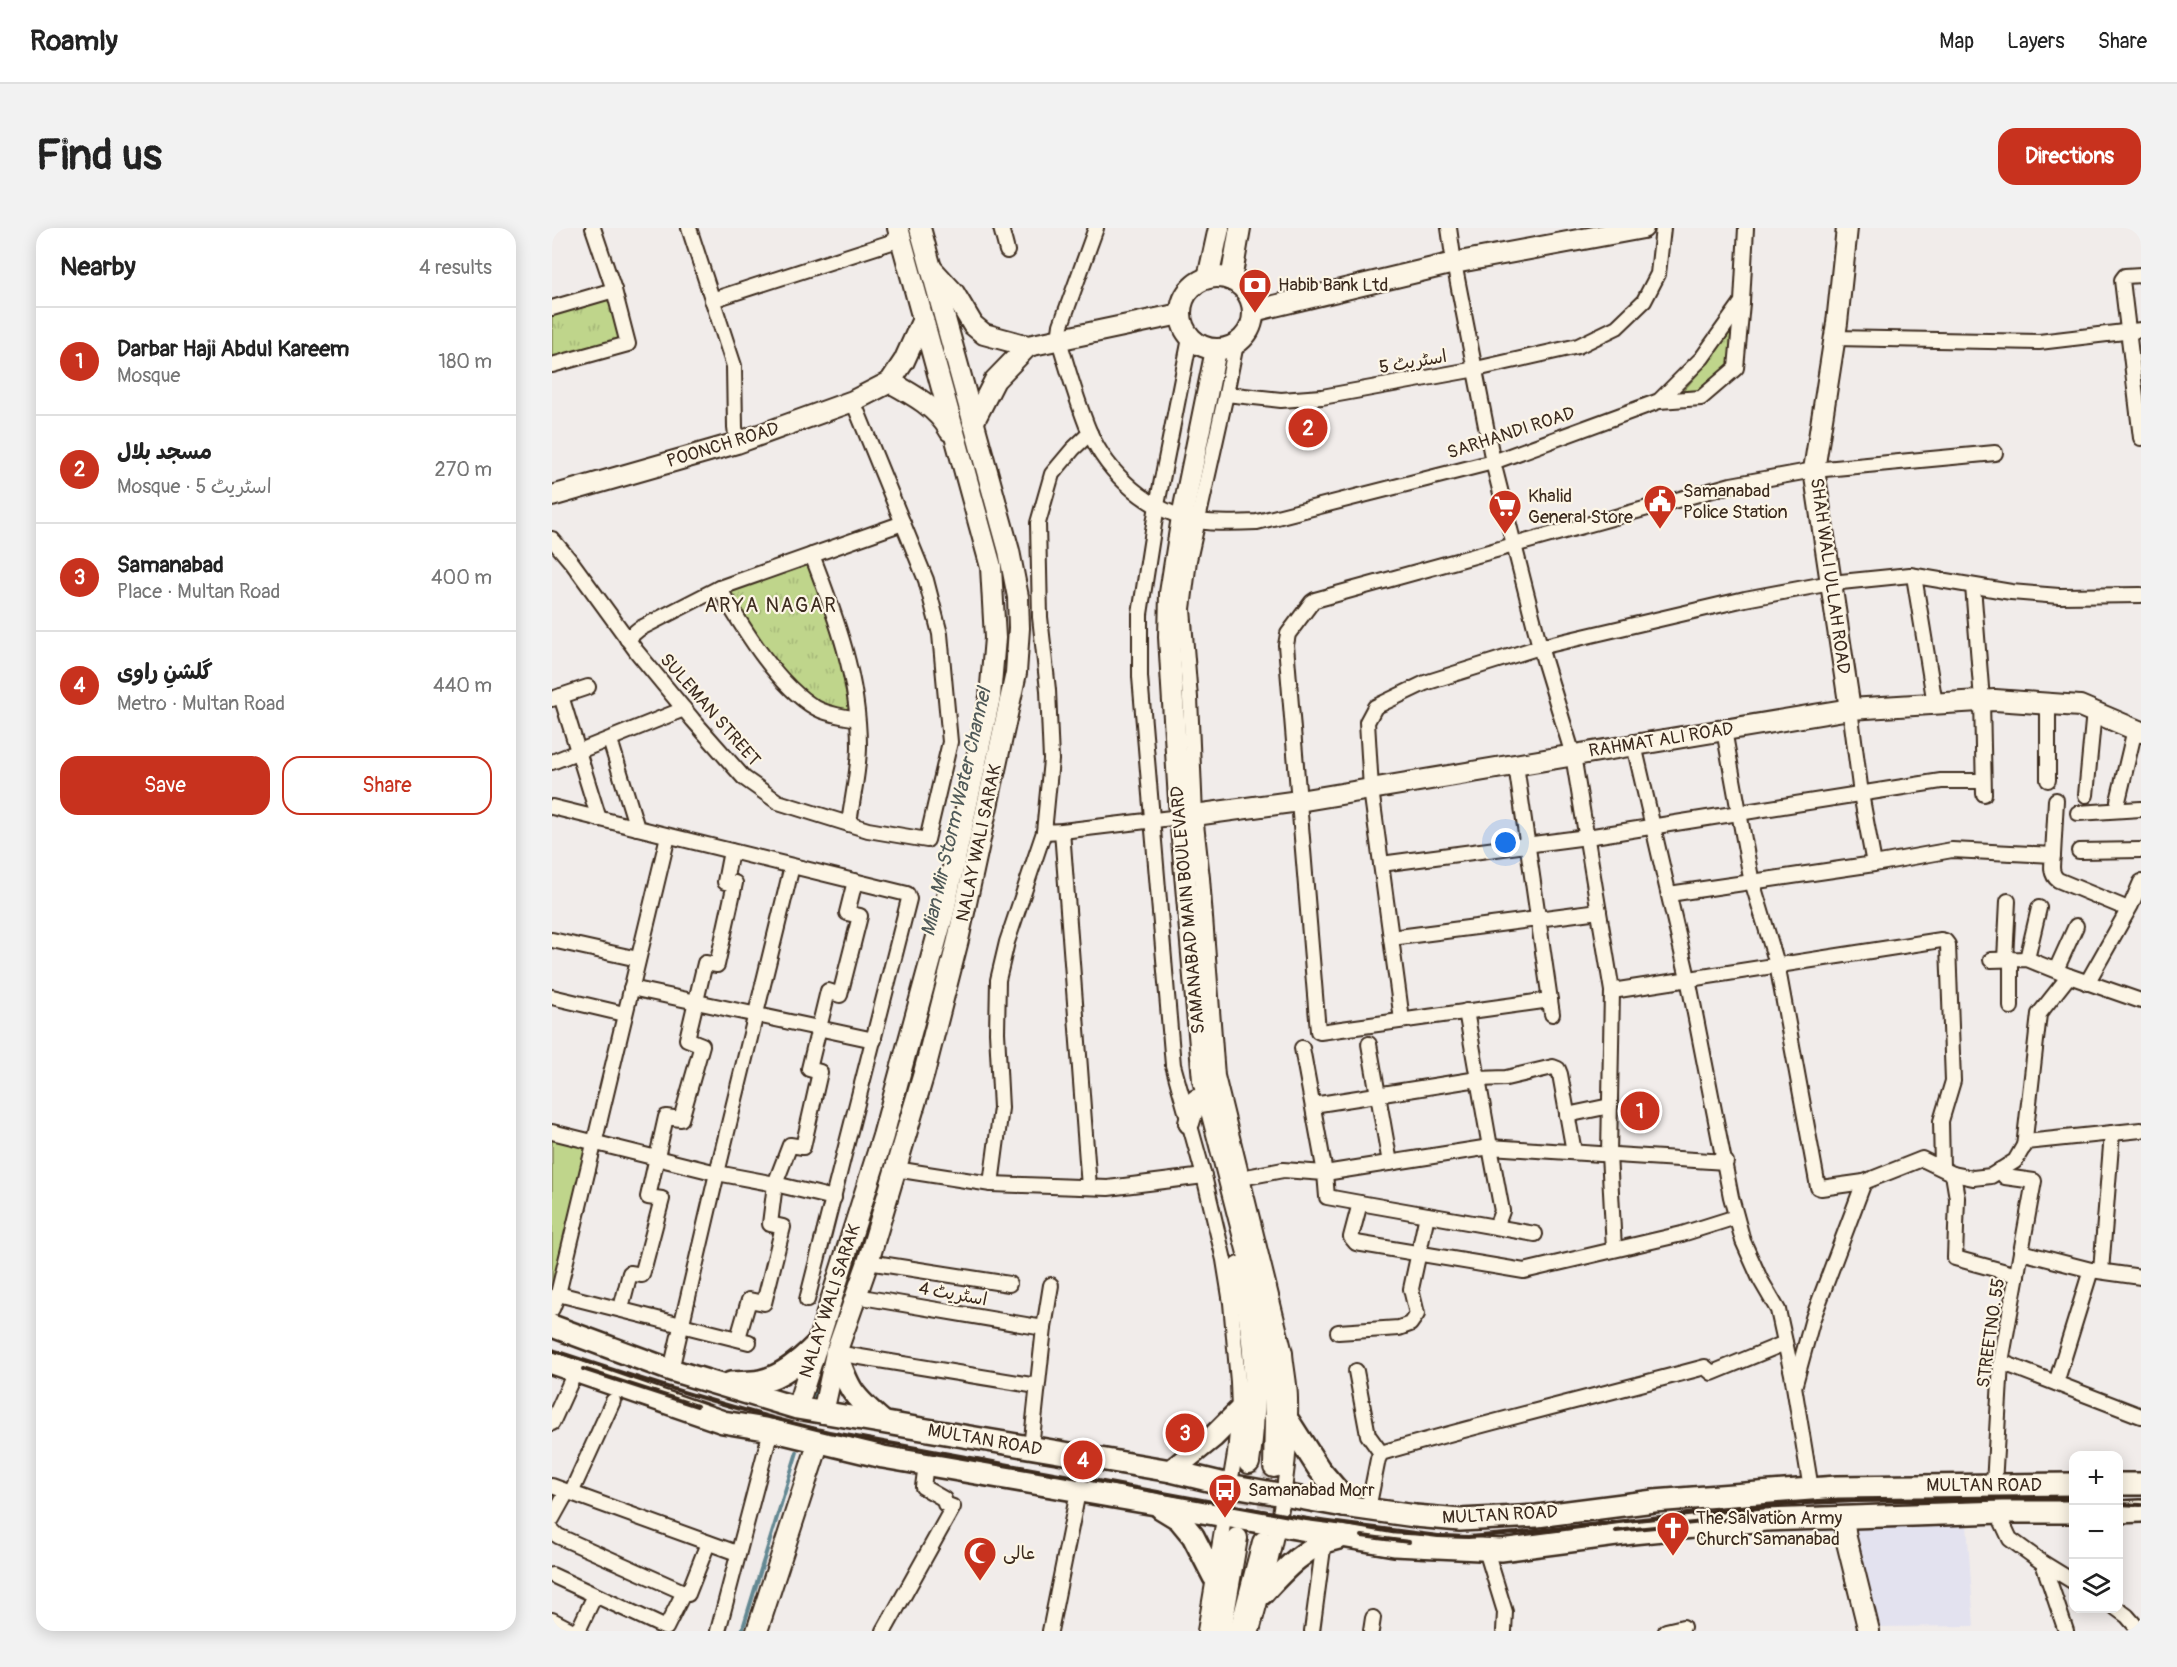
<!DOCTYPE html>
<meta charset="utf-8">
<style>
:root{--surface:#fff;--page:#f2f2f2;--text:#222;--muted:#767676;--line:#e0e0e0;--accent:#c8321e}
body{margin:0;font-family:Pangolin,"Playpen Sans Arabic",sans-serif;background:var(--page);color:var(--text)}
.controls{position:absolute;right:18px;bottom:18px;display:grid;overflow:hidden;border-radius:12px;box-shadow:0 3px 15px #0003}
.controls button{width:54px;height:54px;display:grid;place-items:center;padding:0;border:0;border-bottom:2px solid var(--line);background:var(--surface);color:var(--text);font:30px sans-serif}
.you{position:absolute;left:954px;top:615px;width:21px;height:21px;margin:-15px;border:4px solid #fff;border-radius:50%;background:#1a73e8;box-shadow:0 0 0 9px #1a73e833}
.badge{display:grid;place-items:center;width:39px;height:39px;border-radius:50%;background:var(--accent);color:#fff;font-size:20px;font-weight:700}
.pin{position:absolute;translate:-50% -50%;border:3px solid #fff;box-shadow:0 2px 6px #0006}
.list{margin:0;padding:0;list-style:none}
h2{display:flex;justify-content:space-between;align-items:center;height:78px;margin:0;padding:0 24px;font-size:26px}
h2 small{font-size:20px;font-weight:400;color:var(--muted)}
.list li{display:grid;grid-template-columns:39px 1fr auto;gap:18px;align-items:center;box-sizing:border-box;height:108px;padding:0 24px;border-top:2px solid var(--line)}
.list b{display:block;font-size:22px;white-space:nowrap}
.list p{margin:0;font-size:20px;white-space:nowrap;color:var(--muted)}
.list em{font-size:20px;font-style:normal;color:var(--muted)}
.actions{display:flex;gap:12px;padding:18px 24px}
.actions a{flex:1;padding:14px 0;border:2px solid var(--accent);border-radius:18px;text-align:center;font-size:21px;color:var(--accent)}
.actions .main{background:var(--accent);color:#fff}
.icon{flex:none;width:33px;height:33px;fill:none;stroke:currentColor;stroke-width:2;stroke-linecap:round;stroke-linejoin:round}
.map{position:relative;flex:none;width:1589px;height:1403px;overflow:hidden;border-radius:18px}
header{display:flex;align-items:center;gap:36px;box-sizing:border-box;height:84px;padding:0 30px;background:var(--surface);border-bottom:2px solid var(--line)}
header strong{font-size:28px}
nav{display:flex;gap:33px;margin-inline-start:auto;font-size:21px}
.intro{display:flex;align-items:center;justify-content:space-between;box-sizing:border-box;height:144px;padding:0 36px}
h1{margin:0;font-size:42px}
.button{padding:15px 27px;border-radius:18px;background:var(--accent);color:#fff;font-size:21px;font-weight:700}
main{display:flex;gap:36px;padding:0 36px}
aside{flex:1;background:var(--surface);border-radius:18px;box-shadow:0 3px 15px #0003}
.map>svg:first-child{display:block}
</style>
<header>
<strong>Roamly</strong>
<nav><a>Map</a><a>Layers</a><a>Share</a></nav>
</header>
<div class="intro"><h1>Find us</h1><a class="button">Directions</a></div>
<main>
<aside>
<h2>Nearby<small>4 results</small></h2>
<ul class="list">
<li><span class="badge">1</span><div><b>Darbar Haji Abdul Kareem</b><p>Mosque</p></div><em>180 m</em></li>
<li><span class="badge">2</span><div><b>مسجد بلال</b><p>Mosque · اسٹریٹ 5</p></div><em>270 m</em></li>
<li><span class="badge">3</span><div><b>Samanabad</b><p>Place · Multan Road</p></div><em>400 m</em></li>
<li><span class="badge">4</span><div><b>گلشنِ راوی</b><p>Metro · Multan Road</p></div><em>440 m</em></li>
</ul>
<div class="actions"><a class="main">Save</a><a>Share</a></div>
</aside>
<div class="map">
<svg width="1589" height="1403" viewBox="0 0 1589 1403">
<defs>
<pattern id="park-tufts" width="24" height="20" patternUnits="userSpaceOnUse" patternTransform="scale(1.5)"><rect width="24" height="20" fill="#bfd58b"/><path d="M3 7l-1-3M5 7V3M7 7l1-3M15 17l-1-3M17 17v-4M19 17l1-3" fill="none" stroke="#a5b778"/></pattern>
</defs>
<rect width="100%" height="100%" fill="#f1ecea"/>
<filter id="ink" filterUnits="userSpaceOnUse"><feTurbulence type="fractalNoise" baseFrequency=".0167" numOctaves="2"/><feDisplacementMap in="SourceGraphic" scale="12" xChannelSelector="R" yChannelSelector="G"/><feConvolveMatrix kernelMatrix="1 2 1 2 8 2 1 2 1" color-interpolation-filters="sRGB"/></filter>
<g filter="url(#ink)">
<path fill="#e3e2ef" d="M1414,1282L1422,1398L1316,1399L1284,1289Z"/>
<path fill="#bfd58b" stroke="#7d8054" stroke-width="1.5" d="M0,904L41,914L0,1072Z"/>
<g fill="url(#park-tufts)" stroke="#7d8054" stroke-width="1.5">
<path d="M62,62L76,116L0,137V80Z"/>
<path d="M1182,96L1179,137C1163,151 1152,167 1130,164L1149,142Z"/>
<path d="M264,320L304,490L265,477L245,461L165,359Z"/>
</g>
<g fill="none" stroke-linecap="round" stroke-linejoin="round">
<g stroke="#648892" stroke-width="4">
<path d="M357,0L445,327"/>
<path d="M449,352L452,398"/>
<path d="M449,452L452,415"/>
<path d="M345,893L361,840L379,770"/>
<path d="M278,1113L322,969"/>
<path d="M261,1169L274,1126"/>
<path d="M190,1403L245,1224"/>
</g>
<g stroke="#cdc5c1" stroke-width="20" stroke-dasharray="20 10" stroke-linecap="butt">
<path d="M686,1304L697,1235"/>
<path d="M711,1310L722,1239"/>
</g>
<g stroke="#3b2a1e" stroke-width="18">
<g id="street">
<path d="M137,0L182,138L183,199L185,215"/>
<path d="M449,0L455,23"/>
<path d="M544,0L509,97L507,112C516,142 525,174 537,203C556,247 598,284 646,293C665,296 685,295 705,294L941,234L1107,173L1150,130L1190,74L1194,0"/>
<path d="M897,0L902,35L941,234L988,419L1021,527L1060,763L1057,926L1062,1021"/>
<path d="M1589,47L1573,48L1570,52L1589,210"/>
<path d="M160,72L349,11"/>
<path d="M0,80L62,62"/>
<path d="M638,110L605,277L588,386V449L621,837L652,948L672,1032L679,1075L686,1154L687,1183L683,1226L653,1403"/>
<path d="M1283,110L1487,114L1589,102"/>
<path d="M0,137L76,116L62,62L41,0"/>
<path d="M674,166L684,116"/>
<path d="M1107,173L1149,170L1184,140L1190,75"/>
<path d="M538,205L521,221L500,246L486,295L488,389L496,462L499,532L492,604L510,603L628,589"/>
<path d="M0,311L21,336L85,424L141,492L192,550L226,574L316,602L375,612L398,514L388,406L374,352L301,173"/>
<path d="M260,327C284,389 307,451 307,518C307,543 300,571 297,596"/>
<path d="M1362,348L1383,476"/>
<path d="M1421,358L1430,472L1432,566"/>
<path d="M167,360C190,398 225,458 264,480C276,487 291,488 305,491"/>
<path d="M75,411L87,401L167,360L351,295"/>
<path d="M9,468L47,591"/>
<path d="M0,471L36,459"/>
<path d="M1496,475V552"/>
<path d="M1298,481L1309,566L1322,636"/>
<path d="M1172,502L1199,650L1225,736L1266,959L1269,960L1312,954L1370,931L1401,946L1421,950L1439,948L1463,933L1474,914L1589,902"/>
<path d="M58,512L85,600"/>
<path d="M1082,517L1136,750L1179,969L1191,1013L1208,1051L1226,1082L1240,1146L1259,1261"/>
<path d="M0,534L132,481"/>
<path d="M964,537L1000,786"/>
<path d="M1534,567L1542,483"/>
<path d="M1566,573L1583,501"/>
<path d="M0,579L355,666L357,671L255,1072"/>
<path d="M1526,585L1589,581"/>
<path d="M510,603L537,959"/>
<path d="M1527,623L1589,622"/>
<path d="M1501,627L1504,572"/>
<path d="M829,636L1035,609L1389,553H1431"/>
<path d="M1117,666L1322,636L1400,622L1501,627C1500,637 1498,646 1506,652L1576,681"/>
<path d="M839,710L1047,683"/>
<path d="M0,712L86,731"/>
<path d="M1453,731L1456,673"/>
<path d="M1459,731V779"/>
<path d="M1475,731L1487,680"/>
<path d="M1439,732L1475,731L1517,748"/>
<path d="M1504,742L1524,698"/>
<path d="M1535,755L1579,677L1589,654"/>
<path d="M79,760L322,812"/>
<path d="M1060,763L1389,712L1393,713L1396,717L1401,853L1389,893L1390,940"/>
<path d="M0,769L72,786"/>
<path d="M998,772L768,804L766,803L734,417L736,406L760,374L763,372L1179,257L1262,242L1443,225"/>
<path d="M850,792L819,561L815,494L823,479L873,455L988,419L1193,371L1279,355L1358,347L1459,364L1507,368L1589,367"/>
<path d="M817,816L838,935"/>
<path d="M750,820L773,945L938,919L914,783"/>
<path d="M761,877L926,851L954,850L1001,839L1006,841L1008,846L1022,924"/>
<path d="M1015,887L1058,878"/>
<path d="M0,904L165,945L223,956L282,970"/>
<path d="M1472,919L1487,786L1517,748L1589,773"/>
<path d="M343,941L439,956L556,960L652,948"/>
<path d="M1401,946L1405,970L1403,1030L1465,1047"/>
<path d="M689,950L731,942L773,945L775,969L808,975"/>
<path d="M439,956L449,880L445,804L446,752L455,714L492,604"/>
<path d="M944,999L950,983L938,919L1174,934"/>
<path d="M983,1006L808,975L799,1009L804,1015L972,1043L1130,1006L1184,989"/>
<path d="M1469,1024L1539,1042L1589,1049"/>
<path d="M316,1034L457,1056"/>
<path d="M1549,1043L1560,905"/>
<path d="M6,1066L197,1114"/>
<path d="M304,1068L492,1100"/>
<path d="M69,1080L78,1045L90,1047L110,971L96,969L114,889L129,891L150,817L135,811L153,735L165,737L183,655L173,654L179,623"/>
<path d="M0,1081L6,1066L116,608"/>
<path d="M786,1104L847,1100L858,1096L865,1086L859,1061L875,987"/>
<path d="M186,1110L197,1072L212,1075L231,999L218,996L223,956L238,917L251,919L268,844L257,841L276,763L288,767L308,688L295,685L303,653"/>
<path d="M284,1125L485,1158"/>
<path d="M1449,1134L1589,1188"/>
<path d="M119,1142L165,945L240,638"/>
<path d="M804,1143L816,1207L829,1225"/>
<path d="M1504,1155L1539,1042"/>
<path d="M1243,1156L1261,1090L1312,954"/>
<path d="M0,1195L24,1142"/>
<path d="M479,1220L492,1100L499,1057"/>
<path d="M1442,1257L1449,1134L1482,953L1453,949L1448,942"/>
<path d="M0,1258L185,1325"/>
<path d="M19,1265L61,1173"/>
<path d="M816,1281L826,1231L829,1225C936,1194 1045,1168 1153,1139L1160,1145L1233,1115"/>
<path d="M1450,1284V1294L1458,1311L1491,1335L1522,1354"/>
<path d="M0,1291L15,1264"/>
<path d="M0,1302L6,1308L136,1366L156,1315"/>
<path d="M934,1322L953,1384L952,1403"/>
<path d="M1491,1335L1514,1403"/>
<path d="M0,1347L43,1367L26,1403"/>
<path d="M43,1367L114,1400L132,1364"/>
<path d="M1564,1380L1575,1388L1588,1403"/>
<path d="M0,1392L21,1403"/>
<path d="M166,1403L219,1202"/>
<path d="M332,1403L401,1279L393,1276L392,1271L371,1259L374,1236"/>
<path d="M498,1403L526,1264"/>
<path d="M700,1403C721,1328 740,1250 738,1171C738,1156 734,1140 733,1125L665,848L650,650L643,587L638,470L631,381L637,332L674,166L729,172L770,169L924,141L1026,118L1065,99L1092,73L1106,46L1111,0"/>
<path d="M760,1403L772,1313"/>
<path d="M819,1403L821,1390"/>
<path d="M1114,1403L1131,1399"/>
</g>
</g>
<g stroke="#3b2a1e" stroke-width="24">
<g id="secondary">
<path d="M1295,0L1285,95L1262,242L1298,481"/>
<path d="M380,41L402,65L421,97L432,106L476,118L628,86"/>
<circle cx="665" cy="85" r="36"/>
<path d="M656,50L667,0"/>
<path d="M679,52L688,0"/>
<path d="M701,83L902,35L1091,0"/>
<path d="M664,122L630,289L618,365L617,409L628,589L651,852L710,1079L720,1128L723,1193L722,1239"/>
<path d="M338,154C360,166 386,180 398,203"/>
<path d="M421,195L443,152L476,118"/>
<path d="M0,268L185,215L301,173L338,154L352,133L371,91"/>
<path d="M628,589L747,573L1298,481L1443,472L1528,478L1589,504"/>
<path d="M637,895L644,872"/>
<path d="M687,1039C703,1103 707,1170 697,1235"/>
<path d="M245,1180L331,908L391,687L438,469L443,410L439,339L346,0"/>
<path d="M271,1185L284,1125L316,1034L372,845L406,712L464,445L467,400L466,369L457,323L368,0"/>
<path d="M1291,1289L1294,1310L1317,1403"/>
<path d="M205,1403L267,1213"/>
<path d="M669,1403L685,1310"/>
<path d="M688,1403L711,1314"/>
</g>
</g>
<g stroke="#3b2a1e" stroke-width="26">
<g id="primary">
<path d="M0,1098L119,1142L245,1180L619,1243L677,1257L792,1278L863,1288L908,1292L985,1288L1102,1273L1285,1259L1522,1256"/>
<path d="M284,1125C297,1162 300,1167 330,1193"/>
<path d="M0,1135L171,1194L219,1202L331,1229L842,1317L949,1322L1080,1305L1213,1292L1450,1284H1522"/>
<path d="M179,1155C188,1154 199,1155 208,1153C230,1149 249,1132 264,1117"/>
<path d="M737,1194L767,1241L784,1261L792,1278"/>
<path d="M619,1243L661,1209L687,1183"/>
<path d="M1566,1256H1589"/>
<path d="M609,1280L627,1291L641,1308L662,1349"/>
<path d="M1566,1284L1589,1283"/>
<path d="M710,1366C731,1343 755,1316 787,1310"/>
</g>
</g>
<use href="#street" stroke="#fcf5e5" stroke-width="14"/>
<use href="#secondary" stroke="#fcf5e5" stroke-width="20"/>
<use href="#primary" stroke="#fcf5e5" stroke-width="21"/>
<g stroke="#3b2a1e" stroke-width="4">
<path d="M0,1122C92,1152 183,1182 277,1204L754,1291L886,1308L916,1309L965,1305L1162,1283L1255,1275L1304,1273L1522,1270"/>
<path d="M31,1141L145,1178"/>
<path d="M1566,1276L1589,1277"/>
<path d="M1064,1303L1228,1286"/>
<path d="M810,1308L857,1314"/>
</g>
</g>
</g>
<defs>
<g id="bank-pin" transform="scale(1.725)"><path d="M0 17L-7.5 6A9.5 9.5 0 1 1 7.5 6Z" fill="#c8321e" stroke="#fcf5e5"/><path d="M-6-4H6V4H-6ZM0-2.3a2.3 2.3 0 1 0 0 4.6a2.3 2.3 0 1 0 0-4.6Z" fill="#fff"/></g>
<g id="civic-pin" transform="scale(1.725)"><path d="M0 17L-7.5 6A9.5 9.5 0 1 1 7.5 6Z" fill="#c8321e" stroke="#fcf5e5"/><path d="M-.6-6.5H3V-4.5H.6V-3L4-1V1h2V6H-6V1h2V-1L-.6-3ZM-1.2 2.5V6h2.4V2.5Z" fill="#fff"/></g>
<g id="supermarket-pin" transform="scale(1.725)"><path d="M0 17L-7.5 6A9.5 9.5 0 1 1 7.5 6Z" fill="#c8321e" stroke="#fcf5e5"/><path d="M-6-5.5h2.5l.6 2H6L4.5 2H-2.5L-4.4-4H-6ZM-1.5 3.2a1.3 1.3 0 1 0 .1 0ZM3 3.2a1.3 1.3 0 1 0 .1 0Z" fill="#fff"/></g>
<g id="bus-pin" transform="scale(1.725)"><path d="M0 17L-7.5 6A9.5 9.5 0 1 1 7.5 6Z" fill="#c8321e" stroke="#fcf5e5"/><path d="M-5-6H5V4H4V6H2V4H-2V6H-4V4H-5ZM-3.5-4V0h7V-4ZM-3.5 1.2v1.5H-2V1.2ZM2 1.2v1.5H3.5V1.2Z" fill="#fff"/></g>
<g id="church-pin" transform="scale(1.725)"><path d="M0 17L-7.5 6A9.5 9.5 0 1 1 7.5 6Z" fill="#c8321e" stroke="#fcf5e5"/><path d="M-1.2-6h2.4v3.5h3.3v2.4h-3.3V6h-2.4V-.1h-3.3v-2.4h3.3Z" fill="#fff"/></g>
<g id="mosque-pin" transform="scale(1.725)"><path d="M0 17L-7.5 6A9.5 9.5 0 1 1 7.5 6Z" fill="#c8321e" stroke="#fcf5e5"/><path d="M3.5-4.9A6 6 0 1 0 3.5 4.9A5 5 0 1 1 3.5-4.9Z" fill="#fff"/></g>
</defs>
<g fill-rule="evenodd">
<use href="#bank-pin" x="703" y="57"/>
<use href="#civic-pin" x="1108" y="273"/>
<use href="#supermarket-pin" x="953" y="278"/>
<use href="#bus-pin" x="673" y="1262"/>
<use href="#church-pin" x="1121" y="1300"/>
<use href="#mosque-pin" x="428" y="1325"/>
</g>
<g text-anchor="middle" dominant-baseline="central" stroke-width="4.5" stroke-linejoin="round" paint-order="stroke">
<g font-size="18" fill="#3b2a1e" stroke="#fcf5e5" text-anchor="start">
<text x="726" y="57">Habib Bank Ltd</text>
<text x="1131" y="263">Samanabad<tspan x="1131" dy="21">Police Station</tspan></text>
<text x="976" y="268">Khalid<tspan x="976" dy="21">General Store</tspan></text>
<text x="696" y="1262">Samanabad Morr</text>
<text x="1144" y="1290">The Salvation Army<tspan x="1144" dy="21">Church Samanabad</tspan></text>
<text x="451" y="1325">عالی</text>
</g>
<g font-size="18" fill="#3b2a1e" stroke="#fcf5e5">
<text transform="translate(861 134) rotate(-10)">اسٹریٹ 5</text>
<text transform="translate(959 205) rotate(-18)">SARHANDI ROAD</text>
<text transform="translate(171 217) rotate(-17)">POONCH ROAD</text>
<text transform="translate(1278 348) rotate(82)">SHAH WALI ULLAH ROAD</text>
<text transform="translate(158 482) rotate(49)">SULEMAN STREET</text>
<text transform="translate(1109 512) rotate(-9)">RAHMAT ALI ROAD</text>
<text transform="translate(427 615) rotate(-78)">NALAY WALI SARAK</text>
<text transform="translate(636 682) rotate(-95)">SAMANABAD MAIN BOULEVARD</text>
<text transform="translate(401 1066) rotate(10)">اسٹریٹ 4</text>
<text transform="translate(278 1073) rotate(-72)">NALAY WALI SARAK</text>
<text transform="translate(1439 1105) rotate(-82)">STREETNO. 55</text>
<text transform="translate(433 1212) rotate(10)">MULTAN ROAD</text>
<text x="1432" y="1257">MULTAN ROAD</text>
<text transform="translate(948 1287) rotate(-3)">MULTAN ROAD</text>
</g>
<g font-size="20" letter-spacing="1.5" fill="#3b2a1e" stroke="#fcf5e5">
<text x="219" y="377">ARYA NAGAR</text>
</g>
<g font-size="20" font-style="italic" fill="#4f5958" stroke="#fcf5e5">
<text transform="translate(404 584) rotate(-77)">Mian Mir Storm Water Channel</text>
</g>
</g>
</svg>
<div class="controls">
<button>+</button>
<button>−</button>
<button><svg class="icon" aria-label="layers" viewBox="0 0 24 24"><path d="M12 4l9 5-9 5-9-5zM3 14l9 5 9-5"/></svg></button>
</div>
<div class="you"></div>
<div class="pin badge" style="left:1088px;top:883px">1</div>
<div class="pin badge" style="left:756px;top:200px">2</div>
<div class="pin badge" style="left:633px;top:1205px">3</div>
<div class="pin badge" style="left:531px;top:1232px">4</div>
</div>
</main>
